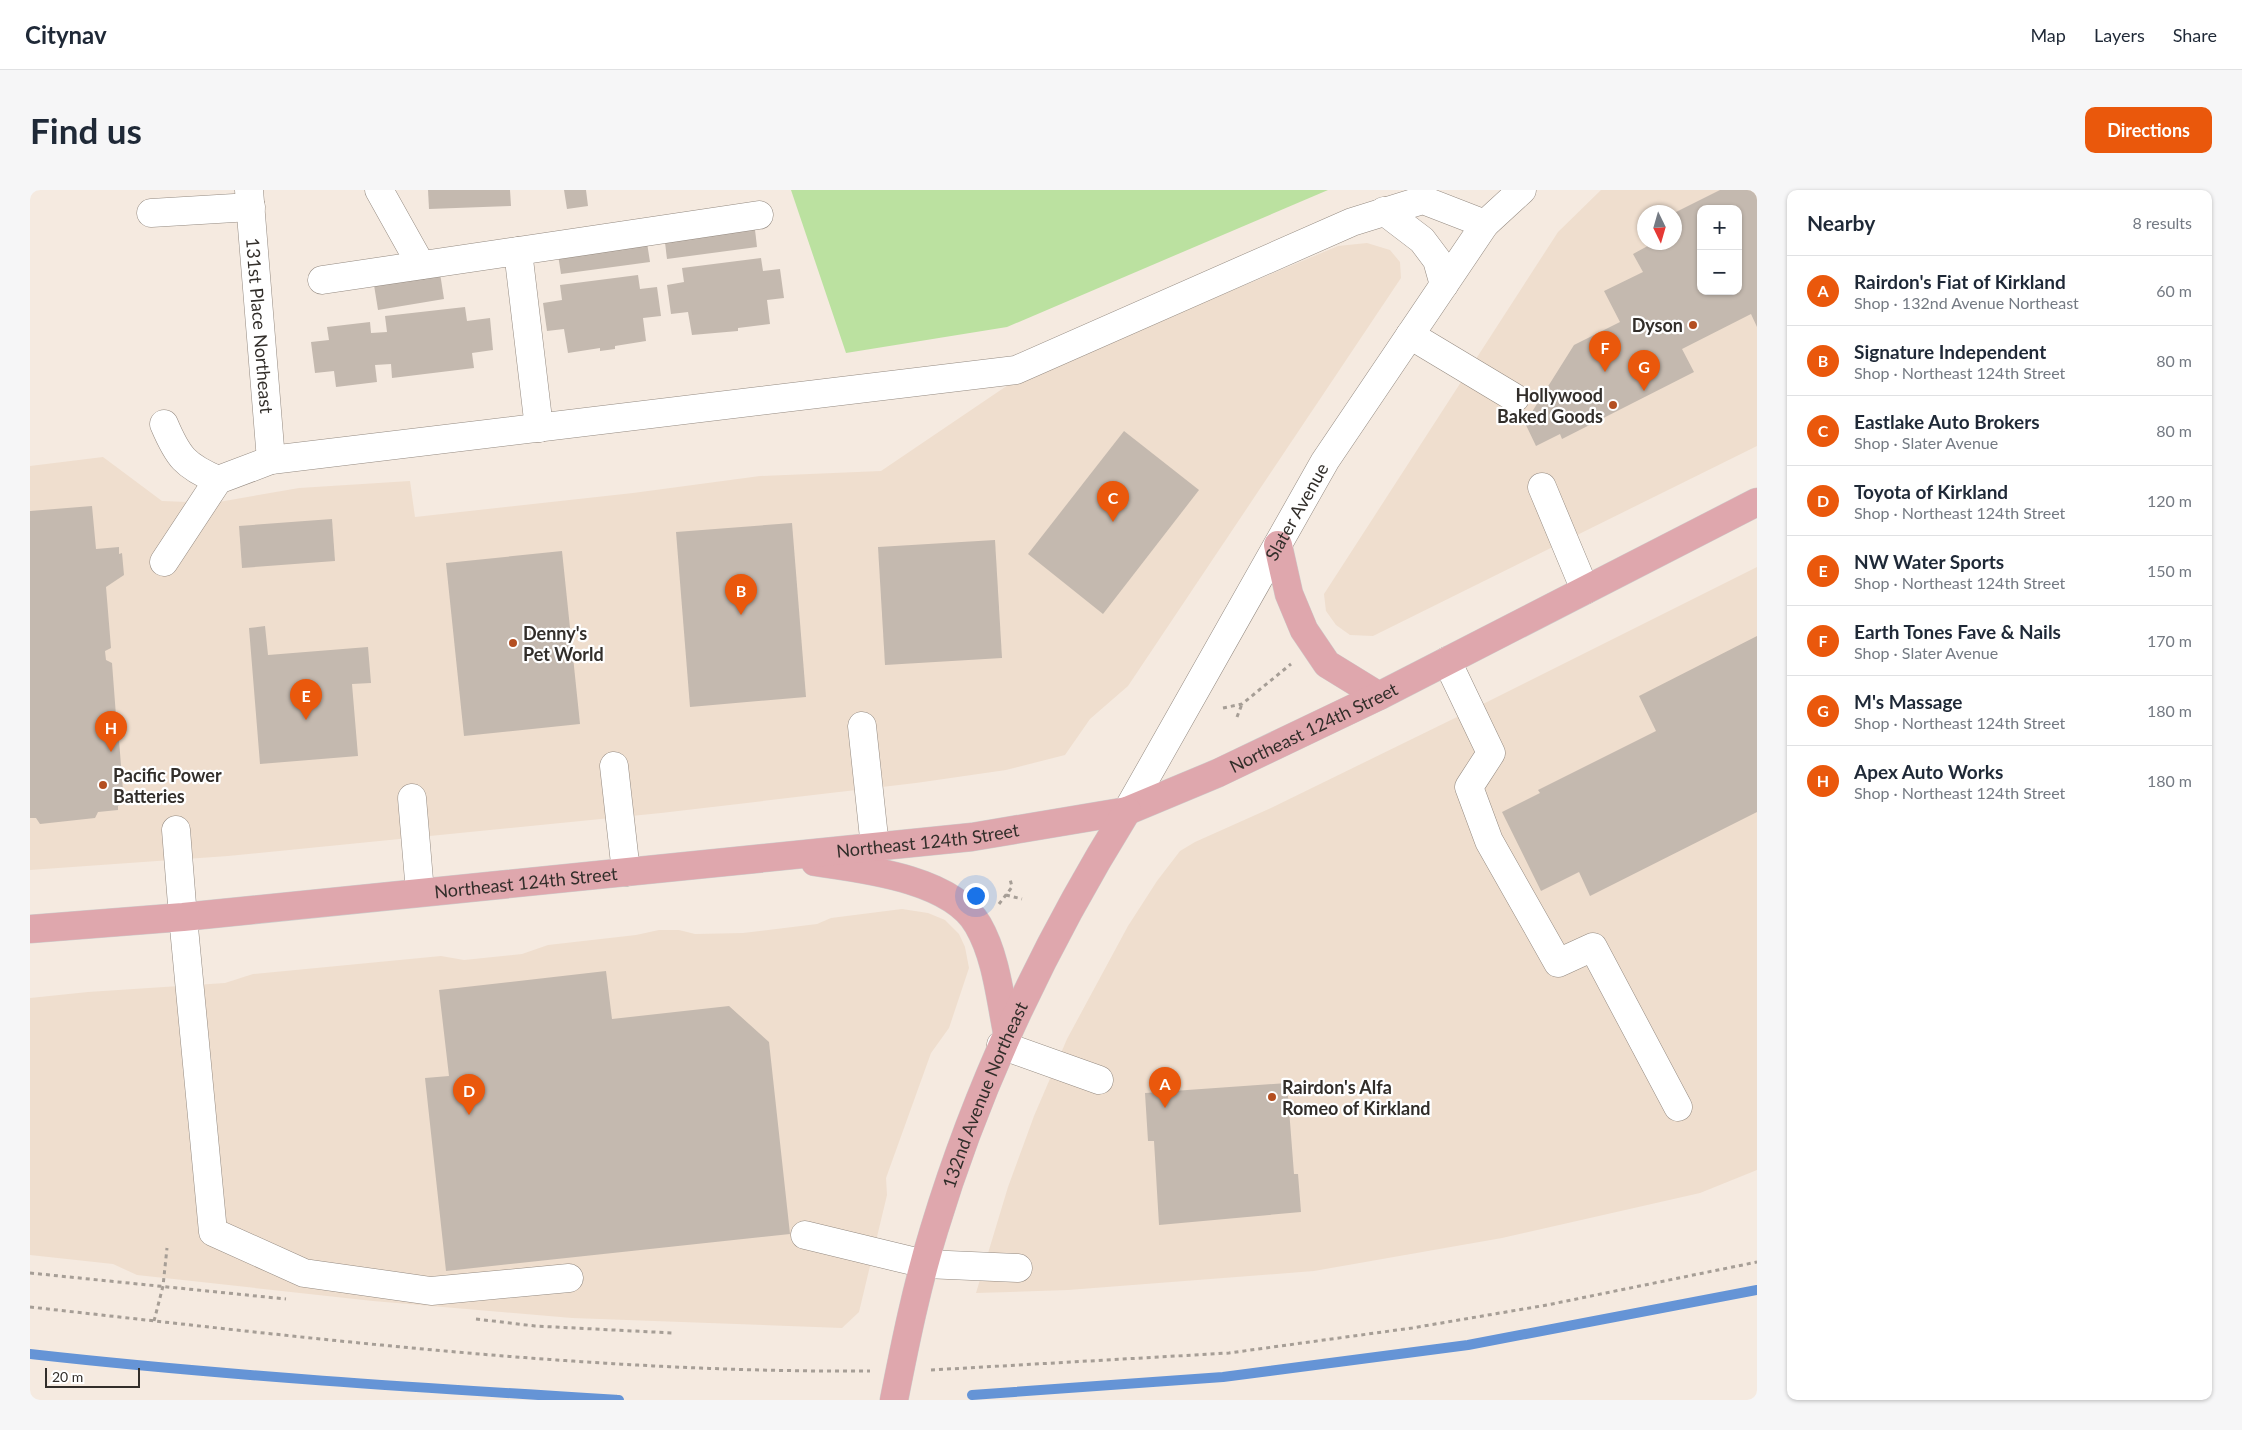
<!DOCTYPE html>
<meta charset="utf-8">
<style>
:root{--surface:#fff;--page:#f6f6f7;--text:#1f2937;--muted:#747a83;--line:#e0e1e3;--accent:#ea580c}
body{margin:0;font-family:Lato,sans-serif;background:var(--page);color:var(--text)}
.controls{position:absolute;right:15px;top:15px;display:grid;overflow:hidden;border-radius:10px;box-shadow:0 1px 4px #0004}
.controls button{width:45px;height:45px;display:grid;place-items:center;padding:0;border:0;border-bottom:1px solid var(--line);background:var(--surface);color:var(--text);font:25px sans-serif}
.compass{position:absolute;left:1607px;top:15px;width:45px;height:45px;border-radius:50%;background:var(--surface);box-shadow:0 1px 4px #0004;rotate:175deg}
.scale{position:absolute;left:15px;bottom:12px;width:95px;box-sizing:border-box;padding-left:5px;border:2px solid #322e2a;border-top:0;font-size:14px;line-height:18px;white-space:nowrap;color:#322e2a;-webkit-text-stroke:4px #fff;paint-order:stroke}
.you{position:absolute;left:945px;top:705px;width:18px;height:18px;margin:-12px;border:4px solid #fff;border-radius:50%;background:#1a73e8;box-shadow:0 0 0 8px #1a73e833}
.badge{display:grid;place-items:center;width:32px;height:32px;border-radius:50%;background:var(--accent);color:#fff;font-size:16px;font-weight:700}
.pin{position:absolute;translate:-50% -41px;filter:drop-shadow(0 1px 2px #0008)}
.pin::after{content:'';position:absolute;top:26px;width:18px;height:15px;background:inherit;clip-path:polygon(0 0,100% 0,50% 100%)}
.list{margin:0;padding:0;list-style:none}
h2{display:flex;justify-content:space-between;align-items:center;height:65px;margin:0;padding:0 20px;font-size:21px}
h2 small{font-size:16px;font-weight:400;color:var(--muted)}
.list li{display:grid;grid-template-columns:32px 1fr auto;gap:15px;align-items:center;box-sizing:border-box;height:70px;padding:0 20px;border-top:1px solid var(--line)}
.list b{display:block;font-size:19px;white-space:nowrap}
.list p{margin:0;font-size:16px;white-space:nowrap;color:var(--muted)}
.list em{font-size:16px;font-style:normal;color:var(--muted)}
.map{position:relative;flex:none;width:1727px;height:1210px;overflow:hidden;border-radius:10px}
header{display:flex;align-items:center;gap:30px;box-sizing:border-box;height:70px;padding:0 25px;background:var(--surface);border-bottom:1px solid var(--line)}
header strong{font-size:24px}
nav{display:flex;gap:28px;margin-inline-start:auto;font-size:18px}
.intro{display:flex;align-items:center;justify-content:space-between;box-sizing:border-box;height:120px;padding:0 30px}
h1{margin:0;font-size:35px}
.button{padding:12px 22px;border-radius:10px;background:var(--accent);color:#fff;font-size:18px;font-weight:700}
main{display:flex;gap:30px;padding:0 30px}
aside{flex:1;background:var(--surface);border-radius:10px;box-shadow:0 1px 4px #0004}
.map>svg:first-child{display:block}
</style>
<header>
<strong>Citynav</strong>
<nav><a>Map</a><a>Layers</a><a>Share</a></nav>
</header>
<div class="intro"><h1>Find us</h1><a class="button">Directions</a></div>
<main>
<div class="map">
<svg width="1727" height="1210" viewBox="0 0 1727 1210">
<rect width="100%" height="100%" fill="#f5eae0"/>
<g fill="#efdece" fill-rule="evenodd">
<path d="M1571,0H1727V256L1343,446L1320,445L1306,435L1296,421L1294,404L1528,42ZM1671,19H1708V101H1671ZM1614,22H1644V52H1614Z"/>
<path d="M1337,53L1360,60L1370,72L1371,88L1098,496L1060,529L1035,565L976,580L886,593L631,623L198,666L0,680V276L73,267L132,311L183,313L269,298L380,291L385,327L603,303L730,286L851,281L981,193L1308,56Z"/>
<path d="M1727,377V980L1670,1003L1472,1048L1284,1081L1038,1100L946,1103L978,997L1004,926L1037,849L1098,736L1127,691L1150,661L1165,652L1241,618L1425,528Z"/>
<path d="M872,719L898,723L915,730L929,744L935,757L939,778L919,838L901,863L856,988L857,1005L829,1122L812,1138L542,1128L343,1111L107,1085L83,1074L0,1065V808L58,802L195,793L223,784L411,766L434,770L492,764L518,755L606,745L629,740H649L665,744L713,743L787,734L801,728Z"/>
</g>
<path fill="#bbe1a0" d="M761,0H1298L977,137L816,163Z"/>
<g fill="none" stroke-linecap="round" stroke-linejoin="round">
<g stroke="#6594d6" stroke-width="10">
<path d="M0,1164C196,1186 393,1198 589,1210"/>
<path d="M942,1205L1193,1187L1438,1155L1727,1100"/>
</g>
</g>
<g fill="#c4b9af" fill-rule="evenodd">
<path d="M398,0H480L481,16L399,19Z"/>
<path d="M534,0H556L558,16L537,19Z"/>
<path d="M1690,0H1727V137L1721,124L1652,159L1664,182L1532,249L1530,244L1506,256L1495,233L1544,155L1590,132L1574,101L1613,82L1603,64L1625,52H1644V23ZM1671,19H1708V101H1671Z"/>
<path d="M724,31L727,57L637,69L634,44Z"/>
<path d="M616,46L620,72L531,84L527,58Z"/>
<path d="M731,68L733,81L750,79L754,108L737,110L740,134L708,138V141L662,145L658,122L641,124L637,95L654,92L652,78Z"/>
<path d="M410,83L414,109L348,120L344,95Z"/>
<path d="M608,85L610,99L627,97L631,126L613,128L616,151L585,156V159L570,161V158L538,163L534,139L517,141L513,113L532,110L530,95Z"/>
<path d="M435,117L437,131L460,128L463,160L442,163L444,178L362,188L361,174L345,175L347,192L306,197L304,181L285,183L281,152L299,150L297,137L340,132L341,143L357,142L355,126Z"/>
<path d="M1094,241L1169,300L1073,424L998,364Z"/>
<path d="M62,316L66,359L89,357V364L92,363L94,385L76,397L81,458L75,461L76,470L82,473L87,539L82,543L81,546L89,550L94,613L88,616V620L68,622L65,628L10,634L6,628H0V321Z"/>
<path d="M302,329L305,371L212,378L209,336Z"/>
<path d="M762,333L776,507L660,517L646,342Z"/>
<path d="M965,350L972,468L855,475L848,357Z"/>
<path d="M532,361L550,534L434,546L416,373Z"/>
<path d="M235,436L238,465L338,457L341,493L322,494L328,566L230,574L219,438Z"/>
<path d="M1727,446V622L1560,706L1549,682L1511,701L1472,622L1510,603L1508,600L1626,541L1609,506Z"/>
<path d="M576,781L582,829L699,816L739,852L760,1044L416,1081L395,888L419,886L409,800Z"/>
<path d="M1257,893L1264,984H1268L1271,1022L1129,1035L1124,951H1118L1115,903Z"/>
</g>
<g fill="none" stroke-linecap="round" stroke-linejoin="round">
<g stroke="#948a81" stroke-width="29">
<g id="minor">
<path id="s1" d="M219,0L241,270"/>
<path d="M349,0L391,75"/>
<path d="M1354,21L1392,50L1407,70L1414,95"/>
<path d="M121,23L221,17"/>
<path d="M488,61L729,25"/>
<path d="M292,90L488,61L509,238"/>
<path d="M1380,145L1485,208"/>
<path d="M134,234C148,267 155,276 188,290"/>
<path d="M1512,297L1555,400"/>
<path d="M134,372L188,290L241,270L986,180L1322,32L1393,10L1455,34"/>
<path d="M1417,471L1461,563L1439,597L1459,651L1528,773L1563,757L1648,917"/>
<path d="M832,536L845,657"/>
<path d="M584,576L596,682"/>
<path d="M382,608L390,702"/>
<path id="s2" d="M1097,621L1295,271L1455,34L1492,0"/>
<path d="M146,640L153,727L183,1042L274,1083L401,1101L539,1088"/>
<path d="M971,855L1069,890"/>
<path d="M775,1045L895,1074L988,1078"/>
</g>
</g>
<g stroke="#cecdcc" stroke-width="29">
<g id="major">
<path d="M1248,355L1259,404L1274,440L1297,474L1349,506"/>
<path d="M785,672C834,679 922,689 948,735C966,766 970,807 977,842"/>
<path id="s3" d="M0,739L153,727L942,647L1097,621L1188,583L1349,506L1727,312"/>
<path id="s4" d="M864,1210C875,1154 887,1095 904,1040C949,891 1015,753 1097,621"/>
</g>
</g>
<g stroke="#a69e96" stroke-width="3" stroke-dasharray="4 4" stroke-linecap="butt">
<path d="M1193,518L1212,514L1261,474"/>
<path d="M1207,527L1212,514"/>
<path d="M976,705L992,709"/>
<path d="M969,714L982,697L980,689"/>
<path d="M0,1083L256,1109"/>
<path d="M0,1117C279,1148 559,1183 840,1181"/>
<path d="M446,1129L505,1136L643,1143"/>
<path d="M124,1131L133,1096L137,1058"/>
<path d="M901,1180L1199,1163L1382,1138L1517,1115L1727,1072"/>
</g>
<use href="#minor" stroke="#fff" stroke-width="28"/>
<use href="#major" stroke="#dfa7ad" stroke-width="28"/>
</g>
<g fill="#b44f21" stroke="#fff" stroke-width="2">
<circle cx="1663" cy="135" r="5"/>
<circle cx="1583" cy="215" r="5"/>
<circle cx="483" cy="453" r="5"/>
<circle cx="73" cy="595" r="5"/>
<circle cx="1242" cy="907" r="5"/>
</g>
<g text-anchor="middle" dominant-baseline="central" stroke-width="4.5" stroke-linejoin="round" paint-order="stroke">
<g font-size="18" fill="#322e2a" stroke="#fff">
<text stroke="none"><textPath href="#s1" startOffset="136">131st Place Northeast</textPath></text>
<text stroke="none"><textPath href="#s2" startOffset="344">Slater Avenue</textPath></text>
<text stroke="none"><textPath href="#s3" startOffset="1308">Northeast 124th Street</textPath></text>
<text stroke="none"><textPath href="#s3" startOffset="902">Northeast 124th Street</textPath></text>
<text stroke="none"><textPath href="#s3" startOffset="498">Northeast 124th Street</textPath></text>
<text stroke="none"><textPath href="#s4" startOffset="319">132nd Avenue Northeast</textPath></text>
</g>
<g font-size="18" font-weight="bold" fill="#322e2a" stroke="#fff" text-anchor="start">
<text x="1653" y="135" text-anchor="end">Dyson</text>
<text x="1573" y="205" text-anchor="end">Hollywood<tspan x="1573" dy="21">Baked Goods</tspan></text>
<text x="493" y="443">Denny's<tspan x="493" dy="21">Pet World</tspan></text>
<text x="83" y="585">Pacific Power<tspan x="83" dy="21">Batteries</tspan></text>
<text x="1252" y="897">Rairdon's Alfa<tspan x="1252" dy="21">Romeo of Kirkland</tspan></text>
</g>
</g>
</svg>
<div class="controls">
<button>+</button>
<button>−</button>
</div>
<svg class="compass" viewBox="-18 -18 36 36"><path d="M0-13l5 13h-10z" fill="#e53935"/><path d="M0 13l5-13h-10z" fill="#747a83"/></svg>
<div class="scale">20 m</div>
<div class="you"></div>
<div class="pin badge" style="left:1135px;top:918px">A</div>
<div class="pin badge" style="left:711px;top:425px">B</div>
<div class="pin badge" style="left:1083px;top:332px">C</div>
<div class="pin badge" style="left:439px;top:925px">D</div>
<div class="pin badge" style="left:276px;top:530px">E</div>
<div class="pin badge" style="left:1575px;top:182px">F</div>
<div class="pin badge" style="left:1614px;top:201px">G</div>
<div class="pin badge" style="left:81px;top:562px">H</div>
</div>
<aside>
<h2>Nearby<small>8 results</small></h2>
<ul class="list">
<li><span class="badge">A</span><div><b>Rairdon's Fiat of Kirkland</b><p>Shop · 132nd Avenue Northeast</p></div><em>60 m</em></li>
<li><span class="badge">B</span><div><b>Signature Independent</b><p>Shop · Northeast 124th Street</p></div><em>80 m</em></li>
<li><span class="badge">C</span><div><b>Eastlake Auto Brokers</b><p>Shop · Slater Avenue</p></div><em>80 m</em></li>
<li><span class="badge">D</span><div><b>Toyota of Kirkland</b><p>Shop · Northeast 124th Street</p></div><em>120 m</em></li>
<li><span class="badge">E</span><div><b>NW Water Sports</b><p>Shop · Northeast 124th Street</p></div><em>150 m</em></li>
<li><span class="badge">F</span><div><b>Earth Tones Fave &amp; Nails</b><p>Shop · Slater Avenue</p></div><em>170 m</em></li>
<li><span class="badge">G</span><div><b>M's Massage</b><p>Shop · Northeast 124th Street</p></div><em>180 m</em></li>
<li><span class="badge">H</span><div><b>Apex Auto Works</b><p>Shop · Northeast 124th Street</p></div><em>180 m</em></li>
</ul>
</aside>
</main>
